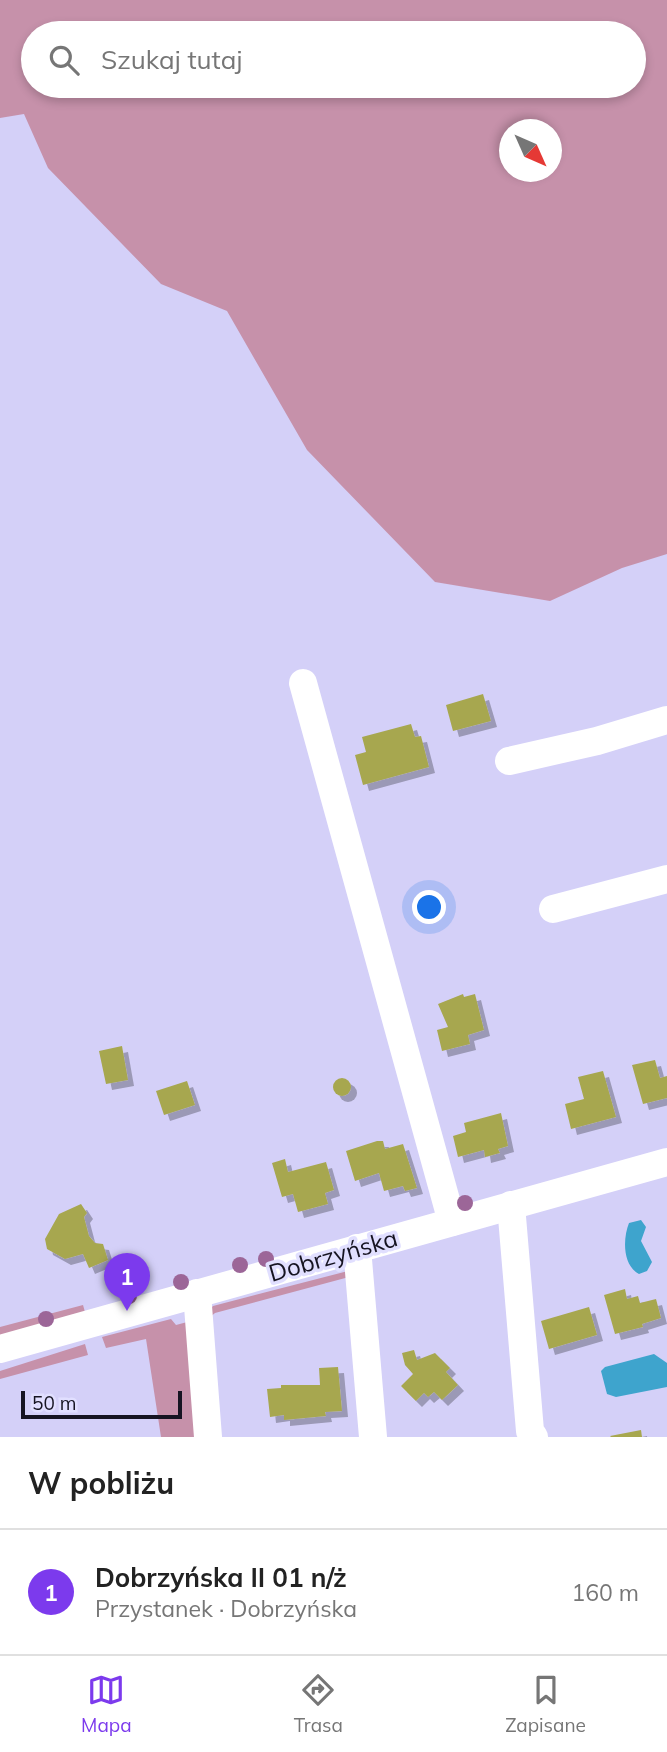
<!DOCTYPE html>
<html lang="pl">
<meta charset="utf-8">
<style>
:root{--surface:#fff;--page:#f2f2f2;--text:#222;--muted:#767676;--line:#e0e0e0;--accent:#7c3aed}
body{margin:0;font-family:Mulish,sans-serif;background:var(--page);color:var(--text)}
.compass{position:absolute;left:499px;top:119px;width:63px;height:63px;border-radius:50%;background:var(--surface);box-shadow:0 4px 10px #0003;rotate:135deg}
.scale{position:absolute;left:21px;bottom:18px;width:161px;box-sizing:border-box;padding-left:7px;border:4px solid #161422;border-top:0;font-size:19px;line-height:24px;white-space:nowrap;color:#161422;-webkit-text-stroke:5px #e1dfff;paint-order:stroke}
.you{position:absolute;left:430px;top:908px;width:24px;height:24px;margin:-18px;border:5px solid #fff;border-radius:50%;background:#1a73e8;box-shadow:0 0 0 10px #1a73e833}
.badge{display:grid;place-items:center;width:46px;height:46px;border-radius:50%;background:var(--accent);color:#fff;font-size:23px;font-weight:700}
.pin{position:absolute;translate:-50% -58px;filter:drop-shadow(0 2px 4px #0008)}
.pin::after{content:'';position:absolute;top:37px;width:24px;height:21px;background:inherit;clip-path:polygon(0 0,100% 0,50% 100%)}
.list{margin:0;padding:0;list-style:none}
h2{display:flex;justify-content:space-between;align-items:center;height:91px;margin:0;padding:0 28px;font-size:30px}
h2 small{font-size:23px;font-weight:400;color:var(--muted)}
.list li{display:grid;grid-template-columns:46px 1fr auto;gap:21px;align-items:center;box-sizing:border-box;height:126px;padding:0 28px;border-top:2px solid var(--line)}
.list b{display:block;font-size:26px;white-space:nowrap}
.list p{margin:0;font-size:23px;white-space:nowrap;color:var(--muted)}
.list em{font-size:23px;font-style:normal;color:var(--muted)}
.icon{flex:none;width:38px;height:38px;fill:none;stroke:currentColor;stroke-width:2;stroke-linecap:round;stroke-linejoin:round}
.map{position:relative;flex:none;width:667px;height:1437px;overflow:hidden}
.search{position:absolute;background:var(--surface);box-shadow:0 4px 10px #0003;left:21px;right:21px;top:21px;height:77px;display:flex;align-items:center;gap:18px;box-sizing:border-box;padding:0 24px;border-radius:38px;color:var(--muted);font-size:26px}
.sheet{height:217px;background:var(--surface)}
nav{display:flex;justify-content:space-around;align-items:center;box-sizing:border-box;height:98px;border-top:2px solid var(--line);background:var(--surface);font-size:19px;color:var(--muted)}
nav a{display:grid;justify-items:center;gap:4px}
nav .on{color:var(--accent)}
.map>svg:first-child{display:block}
</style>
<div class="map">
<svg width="667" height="1437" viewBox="0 0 667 1437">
<defs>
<filter id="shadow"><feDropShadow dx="6" dy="6" stdDeviation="0" flood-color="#0004"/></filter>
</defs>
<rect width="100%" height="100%" fill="#d4d0f8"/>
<g fill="#c691aa" fill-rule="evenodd">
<path d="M0,0H667V554L622,568L550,601L435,582L307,450L227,311L161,284L48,168L24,114L0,118ZM33,33H634V86H33ZM510,130H552V172H510Z"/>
<path d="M348,1271L349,1277L215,1313L209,1318L203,1317L213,1306Z"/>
<path d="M83,1305L85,1312L0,1336V1327Z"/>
<path d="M171,1319L176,1325L191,1321L201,1437H161L146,1339L106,1348L102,1337Z"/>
<path d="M85,1344L88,1355L0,1379V1371Z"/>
</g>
<g fill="#3ea4cd">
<path d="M641,1220L646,1227L641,1241L652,1262L647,1271L639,1274C622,1265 623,1238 629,1223Z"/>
<path d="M654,1354L667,1363V1387L616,1397L607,1394L601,1371L605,1367Z"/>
</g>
<g fill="#a7a750" filter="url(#shadow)">
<path d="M483,694L491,721L453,731L446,705Z"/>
<path d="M411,724L415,737L421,736L429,767L363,785L355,755L366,752L362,737Z"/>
<path d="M463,994L464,997L475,994L484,1030L468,1035L470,1044L442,1051L437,1030L448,1027L438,1004Z"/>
<path d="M122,1046L128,1080L106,1084L99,1051Z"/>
<path d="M655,1060L660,1078L667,1076V1098L643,1104L632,1065Z"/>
<path d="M603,1071L616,1117L571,1129L565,1104L584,1099L578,1077Z"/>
<circle cx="342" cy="1087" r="9"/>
<path d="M187,1081L195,1105L164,1115L156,1091Z"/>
<path d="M501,1113L508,1146L498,1149L500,1153L485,1157L484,1150L458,1157L453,1136L466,1132L464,1123Z"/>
<path d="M377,1141H383L385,1149L403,1144L417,1188L405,1191L403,1186L384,1191L379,1173L355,1181L346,1151Z"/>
<path d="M285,1159L288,1172L326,1162L334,1190L325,1193L328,1204L298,1212L293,1194L282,1197L272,1163Z"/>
<path d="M81,1204L87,1213L84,1217L89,1236L95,1243L103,1244L108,1260L89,1268L83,1254L65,1259L47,1249L45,1239L59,1214Z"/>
<path d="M625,1289L627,1299L638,1296L640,1303L656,1299L661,1318L642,1324L643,1327L615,1334L604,1295Z"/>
<path d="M589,1307L597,1335L549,1349L541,1321Z"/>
<path d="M414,1350L417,1360L435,1353L450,1368L446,1372L458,1385L442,1400L434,1392L428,1397L424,1393L416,1401L401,1386L413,1374L405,1365L402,1353Z"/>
<path d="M338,1367L342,1411L325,1412L326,1416L284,1420V1415L270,1417L267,1389L281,1388V1385H320L319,1368Z"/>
<path d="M641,1430L642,1437H611L610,1436Z"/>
</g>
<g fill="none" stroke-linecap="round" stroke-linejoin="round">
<g stroke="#fff" stroke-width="28">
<path d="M303,683L452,1222"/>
<path d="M509,761L597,741L667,720"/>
<path d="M553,909L667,879"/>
<path d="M511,1205L530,1431L534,1437"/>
<path d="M357,1248L373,1437"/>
<path d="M197,1293L208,1437"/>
<path d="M0,1349L667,1162"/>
</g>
</g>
<g fill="#9c6698">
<circle cx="465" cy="1203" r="8"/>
<circle cx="266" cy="1259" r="8"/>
<circle cx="240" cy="1265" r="8"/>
<circle cx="181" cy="1282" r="8"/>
<circle cx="129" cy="1296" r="8"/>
<circle cx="46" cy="1319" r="8"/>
</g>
<g text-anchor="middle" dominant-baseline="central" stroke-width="7" stroke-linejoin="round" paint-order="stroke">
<g font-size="24" fill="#161422" stroke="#e1dfff">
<text transform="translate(333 1255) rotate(-16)">Dobrzyńska</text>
</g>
</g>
</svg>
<svg class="compass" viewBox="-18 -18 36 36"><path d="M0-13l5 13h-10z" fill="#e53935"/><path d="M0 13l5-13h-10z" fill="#767676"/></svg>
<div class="scale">50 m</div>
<div class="you"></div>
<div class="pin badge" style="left:127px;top:1311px">1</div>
<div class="search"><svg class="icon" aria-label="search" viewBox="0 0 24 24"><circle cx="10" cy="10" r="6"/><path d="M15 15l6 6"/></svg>Szukaj tutaj</div>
</div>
<section class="sheet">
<h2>W pobliżu<small></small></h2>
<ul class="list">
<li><span class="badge">1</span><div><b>Dobrzyńska II 01 n/ż</b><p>Przystanek · Dobrzyńska</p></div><em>160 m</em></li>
</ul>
</section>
<nav>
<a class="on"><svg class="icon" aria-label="map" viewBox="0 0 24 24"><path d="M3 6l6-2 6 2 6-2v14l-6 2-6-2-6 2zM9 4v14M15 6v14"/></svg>Mapa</a>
<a><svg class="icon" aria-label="directions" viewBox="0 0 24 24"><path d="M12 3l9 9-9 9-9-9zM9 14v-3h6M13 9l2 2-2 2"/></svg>Trasa</a>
<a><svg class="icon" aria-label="saved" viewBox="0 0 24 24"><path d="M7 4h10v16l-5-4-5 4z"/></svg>Zapisane</a>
</nav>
